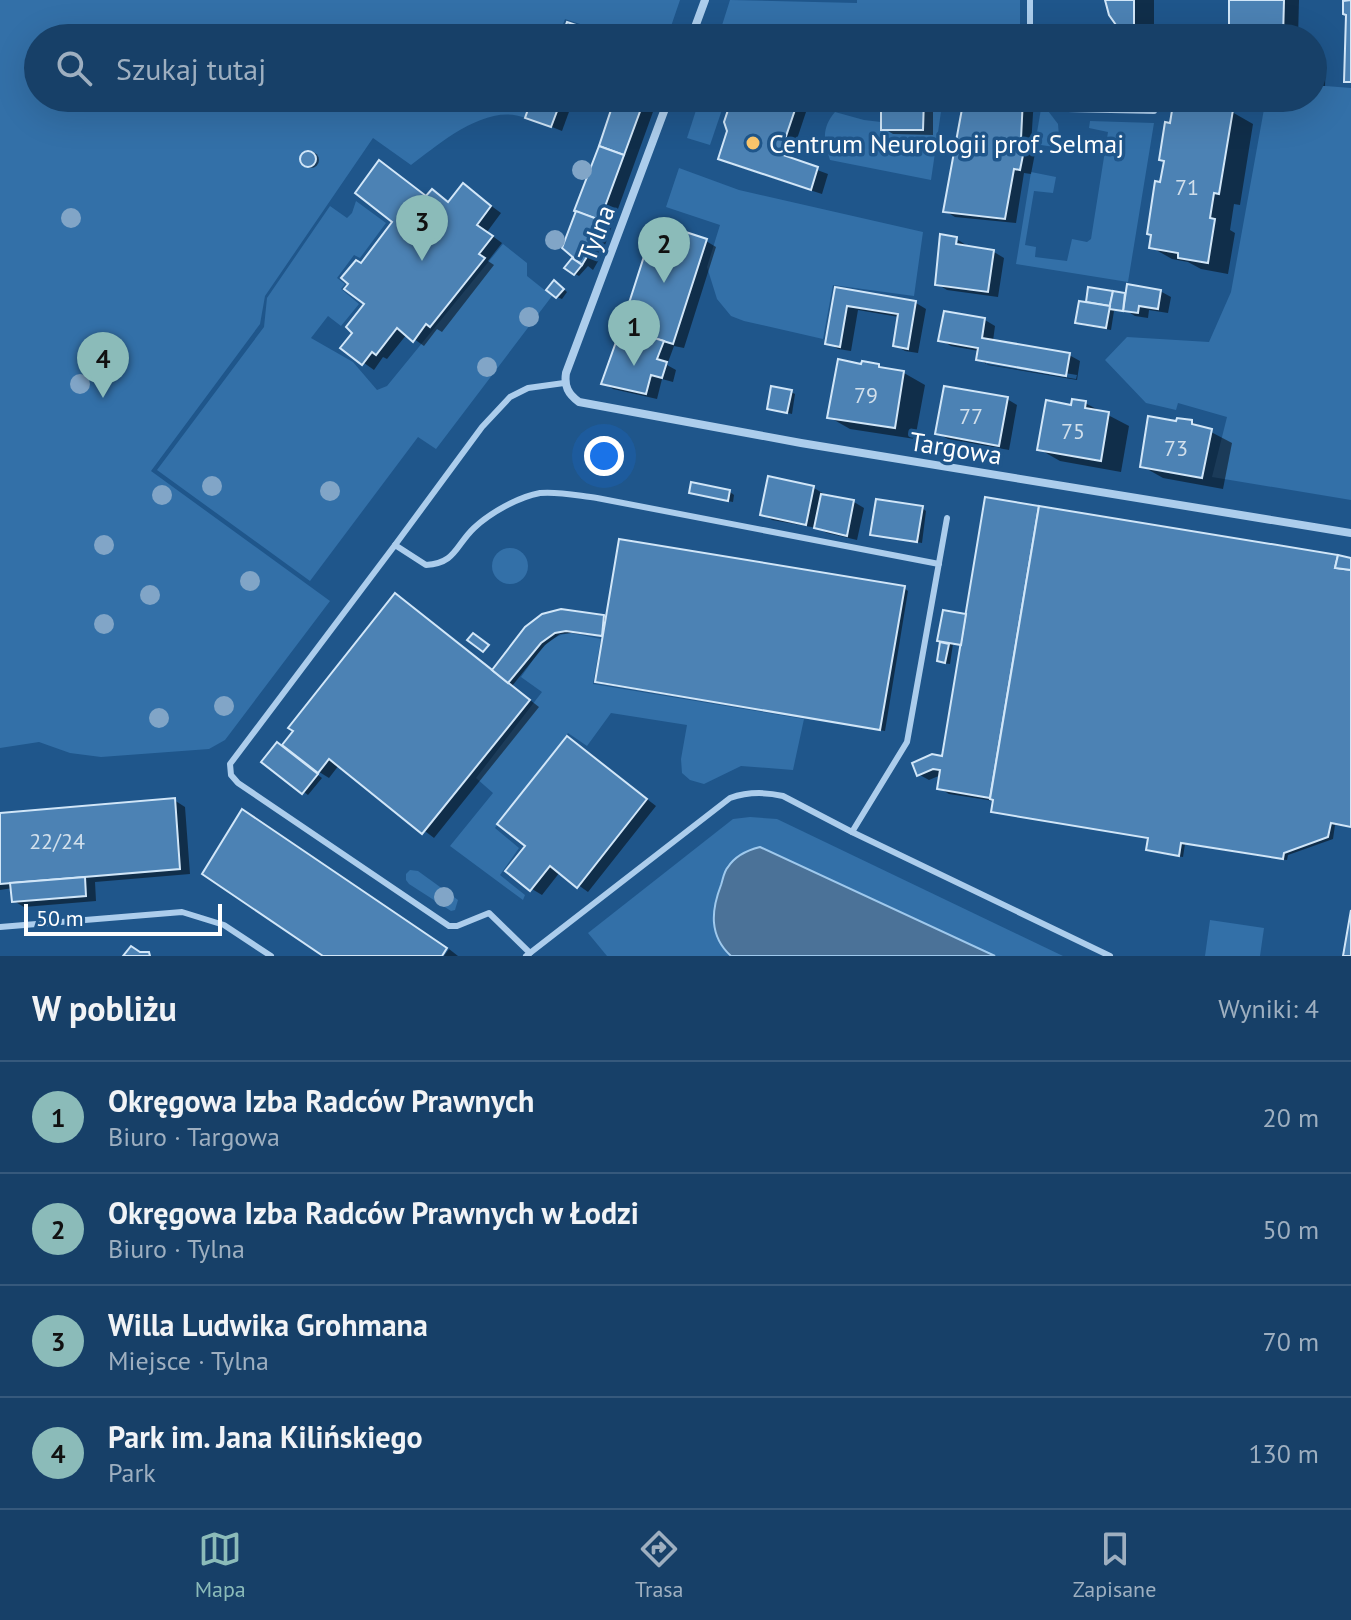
<!DOCTYPE html>
<html lang="pl">
<meta charset="utf-8">
<style>
:root{--surface:#174068;--page:#20476e;--text:#f1f3f6;--muted:#9eafc0;--line:#36597c;--accent:#8bbbb9}
body{margin:0;font-family:"PT Sans",sans-serif;background:var(--page);color:var(--text)}
.scale{position:absolute;left:24px;bottom:20px;width:198px;box-sizing:border-box;padding-left:8px;border:4px solid #fff;border-top:0;font-size:22px;line-height:28px;white-space:nowrap;color:#fff;-webkit-text-stroke:6px #1f568b;paint-order:stroke}
.you{position:absolute;left:604px;top:456px;width:28px;height:28px;margin:-20px;border:6px solid #fff;border-radius:50%;background:#1a73e8;box-shadow:0 0 0 12px #1a73e833}
.badge{display:grid;place-items:center;width:52px;height:52px;border-radius:50%;background:var(--accent);color:#111;font-size:26px;font-weight:700}
.pin{position:absolute;translate:-50% -66px;filter:drop-shadow(0 2px 4px #0008)}
.pin::after{content:'';position:absolute;top:42px;width:28px;height:24px;background:inherit;clip-path:polygon(0 0,100% 0,50% 100%)}
.list{margin:0;padding:0;list-style:none}
h2{display:flex;justify-content:space-between;align-items:center;height:104px;margin:0;padding:0 32px;font-size:34px}
h2 small{font-size:26px;font-weight:400;color:var(--muted)}
.list li{display:grid;grid-template-columns:52px 1fr auto;gap:24px;align-items:center;box-sizing:border-box;height:112px;padding:0 32px;border-top:2px solid var(--line)}
.list b{display:block;font-size:30px;white-space:nowrap}
.list p{margin:0;font-size:26px;white-space:nowrap;color:var(--muted)}
.list em{font-size:26px;font-style:normal;color:var(--muted)}
.icon{flex:none;width:44px;height:44px;fill:none;stroke:currentColor;stroke-width:2;stroke-linecap:round;stroke-linejoin:round}
.map{position:relative;flex:none;width:1351px;height:956px;overflow:hidden}
.search{position:absolute;background:var(--surface);box-shadow:0 8px 32px #0002;left:24px;right:24px;top:24px;height:88px;display:flex;align-items:center;gap:20px;box-sizing:border-box;padding:0 28px;border-radius:44px;color:var(--muted);font-size:30px}
.sheet{height:552px;background:var(--surface)}
nav{display:flex;justify-content:space-around;align-items:center;box-sizing:border-box;height:112px;border-top:2px solid var(--line);background:var(--surface);font-size:22px;color:var(--muted)}
nav a{display:grid;justify-items:center;gap:4px}
nav .on{color:var(--accent)}
.map>svg:first-child{display:block}
</style>
<div class="map">
<svg width="1351" height="956" viewBox="0 0 1351 956">
<rect width="100%" height="100%" fill="#1f568b"/>
<g fill="#3370a8">
<path d="M0,0H680L667,38H593L595,29L565,19L558,38H38V98H531L525,118C487,102 439,144 411,165L373,138L265,296L260,324L151,471L330,601L225,740L209,749L101,757L70,753L39,742L0,748Z"/>
<path d="M730,0L857,3V0H1020V38H718Z"/>
<path d="M1313,85L1351,88V500L1212,477L1227,417L1178,403L1176,410L1146,403L1105,360L1127,337L1209,342L1231,292L1266,98H1313Z"/>
<path d="M700,98H726L710,145L687,138Z"/>
<path d="M924,98H943L931,180L830,160C824,140 821,129 835,112L864,120L881,122V130H923Z"/>
<path d="M1042,103L1058,124L1060,148L1035,144Z"/>
<path d="M1090,121L1154,123L1128,282L1016,264L1031,172L1056,177L1053,193L1034,191L1025,245L1036,247L1035,257L1067,261L1072,239L1087,242L1091,239L1108,132L1089,128Z"/>
<path d="M679,168L739,190L923,232L914,296L833,285L823,339L744,321L731,316L717,299L707,267L720,225L666,207Z"/>
<path d="M356,201L386,223L360,258L354,255L337,278L345,284L341,289L359,304L341,326L328,316L311,338L353,362L377,390L387,386L503,244L527,263V276L552,296L436,449L418,437L310,581L157,470L264,327L267,298L330,206L347,218L352,213Z"/>
<circle cx="510" cy="566" r="18"/>
<path d="M571,633L601,639L593,684L804,719L793,770L741,766L704,784L690,780L682,773L681,759L687,725L611,713L587,746L568,733L495,828L519,848L500,875L525,895L523,900L450,846L493,793L476,778L542,692L521,677C535,659 545,635 571,633Z"/>
<path d="M750,817L777,819L1063,956H607L588,933L733,819Z"/>
<path d="M410,870L418,871L458,900L455,910L451,911L409,884L406,880V874Z"/>
<path d="M1210,920L1264,928L1260,956H1205Z"/>
</g>
<path fill="#4b7298" stroke="#9fc9ed" stroke-width="2" d="M760,847L995,956H731C709,936 711,911 721,885C723,879 724,871 728,867C735,856 748,850 760,847Z"/>
<g fill="#0007" fill-rule="evenodd">
<path d="M1107,0H1154V38H1053L1118,32V24Z"/>
<path d="M1231,0H1299L1298,38H1231Z"/>
<path d="M1313,56L1326,62L1325,86L1313,85Z"/>
<path d="M534,98H574L562,131L527,117Z"/>
<path d="M617,98H658L601,256L593,270L588,266L579,276L575,274L572,260L584,265L565,248Z"/>
<path d="M740,98L810,100L790,160L828,174L822,194L730,164L720,158Z"/>
<path d="M883,98H933V135L893,134L883,128Z"/>
<path d="M966,98H1034L1031,145L1036,148L1031,174L1024,173L1016,223L955,217L945,211Z"/>
<path d="M1232,112L1253,124L1240,205L1234,204L1230,230L1235,233L1228,274L1201,269L1188,262L1172,259L1151,247L1162,184Z"/>
<circle cx="311" cy="160" r="8"/>
<path d="M464,186L501,213L487,232L502,243L488,261L494,265L442,332L437,329L424,346L407,334L387,359L383,357L374,370L343,348L355,332L367,304L362,265L427,198H443L450,203Z"/>
<path d="M941,236L957,240H954L952,253L956,254L958,240L966,245V247L994,252L1004,258L998,297L947,290L937,284Z"/>
<path d="M706,241L716,247L684,348L674,346L667,365L676,370L673,382L662,379L657,399L613,389L603,383Z"/>
<path d="M559,285L567,292L562,299L557,297Z"/>
<path d="M837,289L916,303L926,309L918,353L905,351L895,345L899,317L858,310L851,351L838,349L828,343Z"/>
<path d="M1090,289L1127,295L1160,291L1171,297L1168,313L1149,310L1148,318L1135,316L1127,311H1114L1111,330L1082,325L1078,322L1088,305Z"/>
<path d="M945,313L985,320L995,326L993,341L1069,355L1080,361L1077,380L988,365L978,359L979,351L951,346L941,340ZM986,360L1077,375L1076,379L986,364Z"/>
<path d="M863,366H878L887,370L904,373L925,385L915,439L850,429L829,417Z"/>
<path d="M791,392L795,394L792,414L769,408Z"/>
<path d="M1007,399L1017,405L1009,450L948,439L937,433Z"/>
<path d="M1085,403L1129,426L1121,472L1060,461L1039,449L1073,407Z"/>
<path d="M1192,422L1232,443L1223,489L1163,478L1142,466L1177,423Z"/>
<path d="M769,479L814,488L824,494V496L854,502L864,508L857,540L827,533L817,528L772,520L762,514Z"/>
<path d="M693,485L730,492L734,495L733,502L696,495L691,492Z"/>
<path d="M987,499L1351,558V827L1335,825L1333,839L1288,855L1287,860L1185,844L1183,857L1153,852L1149,849L1150,838L998,813L993,811L994,801L949,794L939,788L941,775L929,780L918,774L944,758L963,646L953,644L950,664L943,663L939,660L942,641L967,617Z"/>
<path d="M922,508L926,511L922,543L873,534Z"/>
<path d="M904,588L908,591L885,731L602,684L597,681L605,637L572,633L560,634L545,645L512,686L539,707L434,838L339,765L329,778L316,770L314,772L322,778L308,795L264,761L283,747L295,731L493,671L569,612L608,618Z"/>
<path d="M568,738L656,806L588,892L560,872L542,895L532,889L528,846Z"/>
<path d="M174,800L185,807L190,874L95,882L96,901L24,907L14,901L13,888L0,890V815Z"/>
<path d="M449,949L458,956H444Z"/>
</g>
<g fill="#4c82b4" stroke="#d1e6f8" stroke-width="2">
<path d="M1105,0H1134V38H1051V30H1116V25L1109,15Z"/>
<path d="M1229,0H1284L1283,38H1229Z"/>
<path d="M1351,0V82H1344L1346,15L1343,14V1Z"/>
<path d="M567,22L594,31L591,38H561Z"/>
<path d="M532,98H562L551,127L525,118Z"/>
<path d="M615,98H645L624,155L599,146Z"/>
<path d="M738,98H799L780,154L818,167L811,190L718,159L727,131L724,122L729,107L736,103Z"/>
<path d="M881,98H924L923,130H881Z"/>
<path d="M964,98H1023L1021,139L1026,140L1020,170L1014,169L1005,219L943,212Z"/>
<path d="M1173,104L1233,110L1219,194L1214,193L1210,218L1215,219L1208,263L1178,258V253L1149,248L1151,235L1147,234L1155,181L1160,182L1164,161L1159,160L1165,122L1170,123Z"/>
<path d="M599,146L624,155L600,220L574,211Z"/>
<circle cx="308" cy="159" r="8"/>
<path d="M379,160L426,196L432,189L448,202L463,183L491,206L477,225L493,236L479,254L485,258L430,327L426,324L413,342L397,328L376,355L372,352L362,365L340,348L352,333L346,327L364,304L344,289L348,284L341,278L356,260L361,263L392,222L355,193Z"/>
<path d="M576,211L600,220L591,250L582,265L562,248Z"/>
<path d="M655,222L707,239L673,344L621,328Z"/>
<path d="M940,234L957,237L956,244L994,250L988,292L935,285Z"/>
<path d="M572,258L582,265L574,275L564,268Z"/>
<path d="M554,280L564,289L556,298L546,290Z"/>
<path d="M1127,284L1161,290L1158,309L1139,306L1138,313L1123,311Z"/>
<path d="M835,287L916,301L908,349L893,346L898,314L847,306L840,347L825,344Z"/>
<path d="M1088,287L1113,291L1110,306L1086,302Z"/>
<path d="M1113,291L1125,293L1123,311L1109,309Z"/>
<path d="M1079,301L1110,306L1106,328L1075,323Z"/>
<path d="M944,311L985,318L982,338L1070,353L1066,376L976,360L978,348L938,341Z"/>
<path d="M621,328L664,341L657,359L667,362L662,378L651,375L646,394L601,384Z"/>
<path d="M838,359L861,364L862,361L879,364V367L904,371L895,428L827,418Z"/>
<path d="M771,386L792,390L787,413L767,409Z"/>
<path d="M944,386L1008,397L999,446L935,434Z"/>
<path d="M1072,399L1086,401L1085,408L1109,412L1101,461L1037,450L1046,400L1071,405Z"/>
<path d="M1148,416L1176,421L1177,418L1192,420V424L1212,429L1202,478L1140,467Z"/>
<path d="M768,476L814,486L806,525L760,515Z"/>
<path d="M691,482L730,490L728,501L689,493Z"/>
<path d="M821,494L854,500L847,536L814,528Z"/>
<path d="M985,497L1039,506L990,798L937,789L940,770L933,769L917,776L912,763L932,754L942,756Z"/>
<path d="M876,499L923,506L917,542L870,535Z"/>
<path d="M1039,506L1338,555L1335,568L1351,570V827L1331,823L1328,837L1284,853L1283,859L1181,843L1179,856L1146,850L1148,838L991,812L993,800L990,799Z"/>
<path d="M619,539L905,586L880,730L595,682Z"/>
<path d="M1338,555L1351,558V570L1335,568Z"/>
<path d="M395,593L530,700L422,834L329,759L318,773L282,745L293,731L288,728Z"/>
<path d="M561,609L604,615L602,636L566,631L555,633L541,643L508,683L492,670L525,627L542,614Z"/>
<path d="M943,610L966,614L961,645L937,641Z"/>
<path d="M473,633L489,645L483,652L467,640Z"/>
<path d="M940,642L949,644L945,663L937,661Z"/>
<path d="M567,736L647,799L577,888L550,866L530,891L505,871L525,846L497,824Z"/>
<path d="M277,742L318,774L302,794L261,762Z"/>
<path d="M175,798L180,869L0,884V813Z"/>
<path d="M242,809L447,948L442,956H323L202,874Z"/>
<path d="M85,877L86,896L12,902L10,883Z"/>
<path d="M1351,910V956H1343Z"/>
<path d="M131,946L140,952H149L150,956H123Z"/>
</g>
<g fill="none" stroke-linecap="round" stroke-linejoin="round">
<g stroke="#accdec" stroke-width="6">
<path d="M1030,38V0"/>
<path d="M1050,98L1068,109L1154,111"/>
<path d="M395,545L482,427L510,397L528,388L564,383"/>
<path d="M852,832L907,742L947,518"/>
<path d="M0,927L182,912L224,925L271,956"/>
<path d="M530,953L489,913L457,926H449L238,783L231,775L230,764L395,545L426,565C456,563 455,546 474,528C490,513 518,497 540,493C558,491 579,496 597,498L939,564"/>
<path d="M526,956L730,798C747,792 766,792 783,796L852,832L1110,956"/>
</g>
<g stroke="#accdec" stroke-width="8">
<path d="M691,38L705,0"/>
<path d="M669,98L566,373C564,386 568,394 579,402L801,443L1351,533"/>
</g>
</g>
<g fill="#81a5c7">
<circle cx="582" cy="170" r="10"/>
<circle cx="71" cy="218" r="10"/>
<circle cx="555" cy="240" r="10"/>
<circle cx="529" cy="317" r="10"/>
<circle cx="487" cy="367" r="10"/>
<circle cx="80" cy="384" r="10"/>
<circle cx="212" cy="486" r="10"/>
<circle cx="330" cy="491" r="10"/>
<circle cx="162" cy="495" r="10"/>
<circle cx="104" cy="545" r="10"/>
<circle cx="250" cy="581" r="10"/>
<circle cx="150" cy="595" r="10"/>
<circle cx="104" cy="624" r="10"/>
<circle cx="224" cy="706" r="10"/>
<circle cx="159" cy="718" r="10"/>
<circle cx="444" cy="897" r="10"/>
</g>
<circle fill="#fac66c" stroke="#1f568b" stroke-width="3" cx="753" cy="143" r="8"/>
<g text-anchor="middle" dominant-baseline="central" stroke-width="7" stroke-linejoin="round" paint-order="stroke">
<g font-size="22" fill="#d2e0ec">
<text x="1187" y="187">71</text>
<text x="866" y="395">79</text>
<text x="971" y="416">77</text>
<text x="1073" y="431">75</text>
<text x="1176" y="448">73</text>
<text x="57" y="841">22/24</text>
</g>
<g font-size="26" fill="#fff" stroke="#1f568b" text-anchor="start">
<text x="769" y="143">Centrum Neurologii prof. Selmaj</text>
</g>
<g font-size="26" fill="#fff" stroke="#1f568b">
<text transform="translate(596 233) rotate(-69)">Tylna</text>
<text transform="translate(956 448) rotate(9)">Targowa</text>
</g>
</g>
</svg>
<div class="scale">50 m</div>
<div class="you"></div>
<div class="pin badge" style="left:634px;top:366px">1</div>
<div class="pin badge" style="left:664px;top:283px">2</div>
<div class="pin badge" style="left:422px;top:261px">3</div>
<div class="pin badge" style="left:103px;top:398px">4</div>
<div class="search"><svg class="icon" aria-label="search" viewBox="0 0 24 24"><circle cx="10" cy="10" r="6"/><path d="M15 15l6 6"/></svg>Szukaj tutaj</div>
</div>
<section class="sheet">
<h2>W pobliżu<small>Wyniki: 4</small></h2>
<ul class="list">
<li><span class="badge">1</span><div><b>Okręgowa Izba Radców Prawnych</b><p>Biuro · Targowa</p></div><em>20 m</em></li>
<li><span class="badge">2</span><div><b>Okręgowa Izba Radców Prawnych w Łodzi</b><p>Biuro · Tylna</p></div><em>50 m</em></li>
<li><span class="badge">3</span><div><b>Willa Ludwika Grohmana</b><p>Miejsce · Tylna</p></div><em>70 m</em></li>
<li><span class="badge">4</span><div><b>Park im. Jana Kilińskiego</b><p>Park</p></div><em>130 m</em></li>
</ul>
</section>
<nav>
<a class="on"><svg class="icon" aria-label="map" viewBox="0 0 24 24"><path d="M3 6l6-2 6 2 6-2v14l-6 2-6-2-6 2zM9 4v14M15 6v14"/></svg>Mapa</a>
<a><svg class="icon" aria-label="directions" viewBox="0 0 24 24"><path d="M12 3l9 9-9 9-9-9zM9 14v-3h6M13 9l2 2-2 2"/></svg>Trasa</a>
<a><svg class="icon" aria-label="saved" viewBox="0 0 24 24"><path d="M7 4h10v16l-5-4-5 4z"/></svg>Zapisane</a>
</nav>
